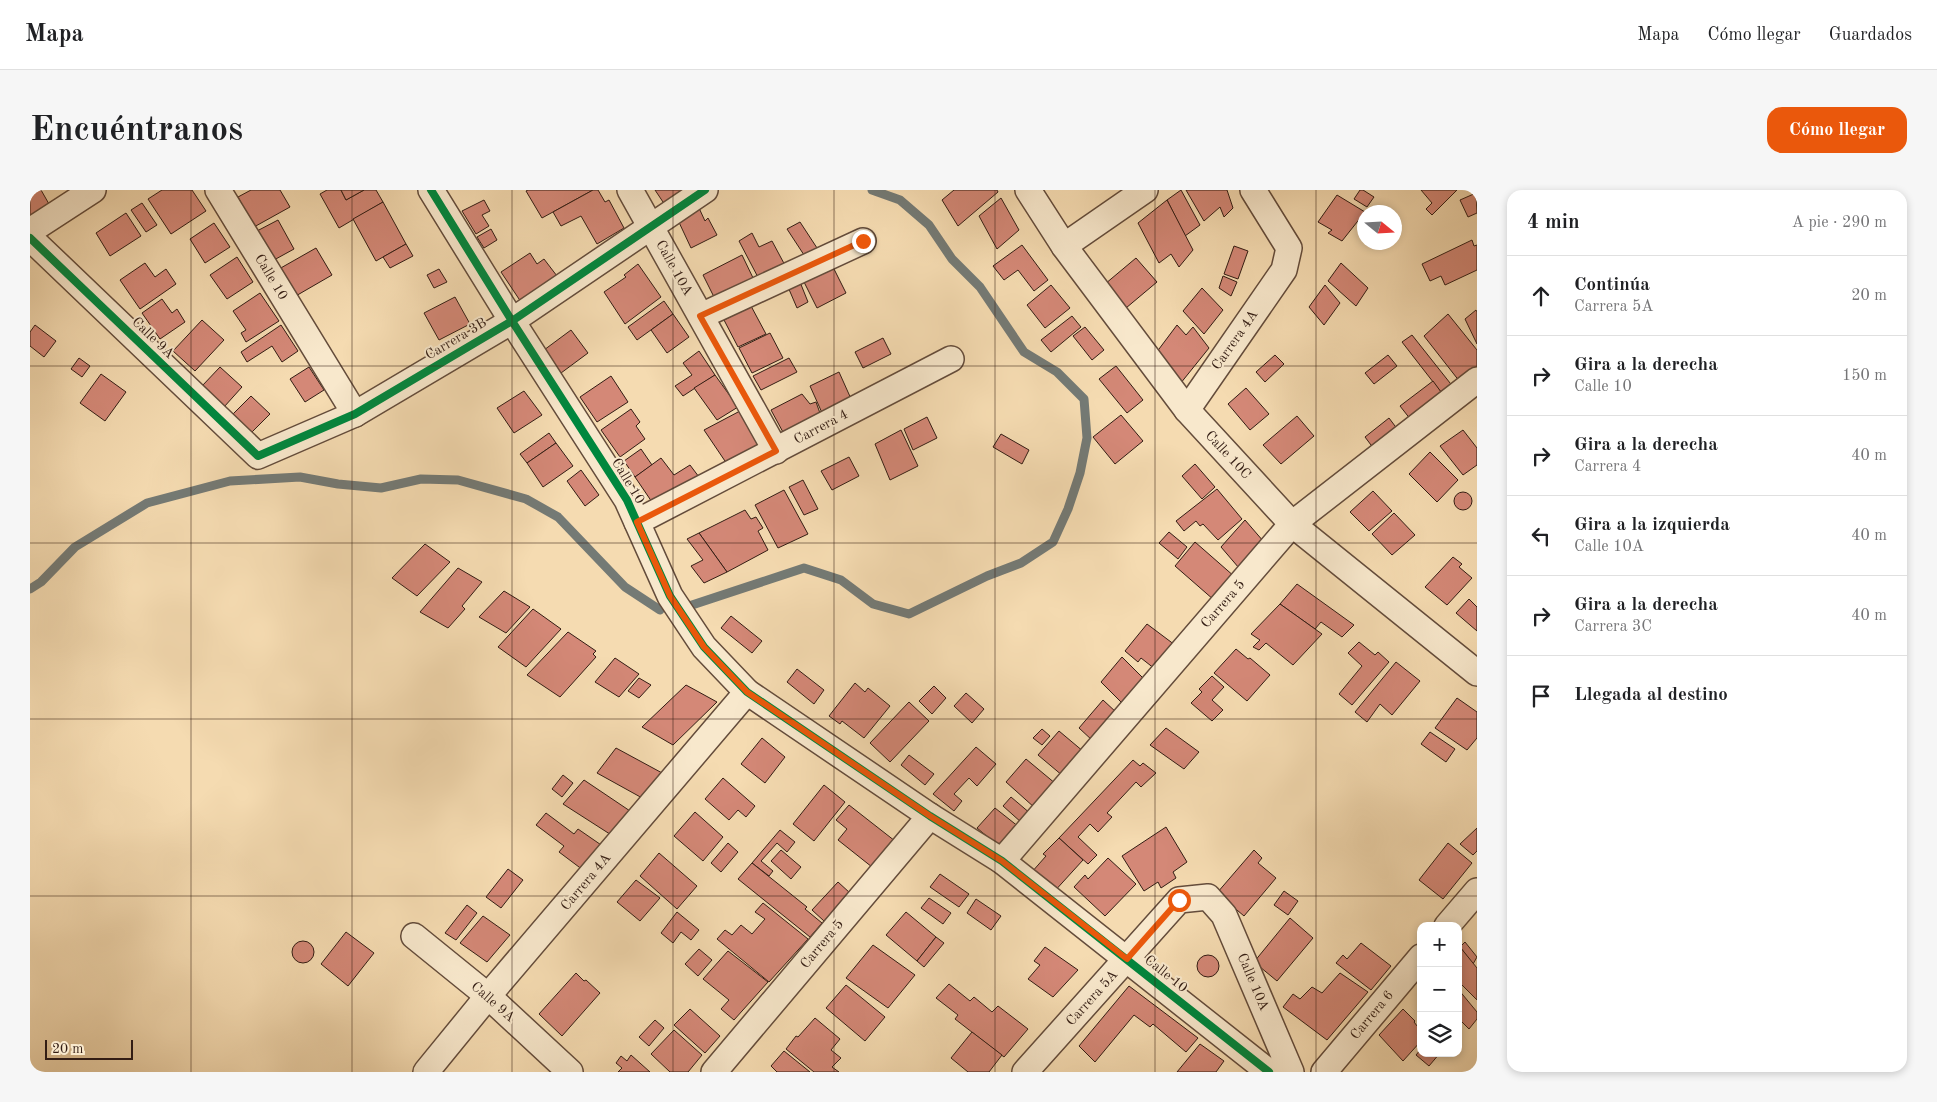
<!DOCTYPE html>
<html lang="es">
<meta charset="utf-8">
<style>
:root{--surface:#fff;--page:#f6f6f6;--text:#202124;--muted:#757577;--line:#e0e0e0;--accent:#ea580c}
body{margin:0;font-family:"Old Standard TT",serif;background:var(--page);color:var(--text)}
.controls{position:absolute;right:15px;bottom:15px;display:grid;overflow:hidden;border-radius:10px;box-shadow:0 2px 8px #0003}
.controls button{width:45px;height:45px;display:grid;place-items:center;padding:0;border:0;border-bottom:1px solid var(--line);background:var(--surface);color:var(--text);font:25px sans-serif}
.compass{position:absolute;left:1327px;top:15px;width:45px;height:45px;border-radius:50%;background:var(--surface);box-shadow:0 2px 8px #0003;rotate:108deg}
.scale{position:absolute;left:15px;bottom:12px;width:88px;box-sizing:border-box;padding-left:5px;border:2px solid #331d14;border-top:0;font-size:14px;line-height:18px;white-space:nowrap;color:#331d14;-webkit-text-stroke:4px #f8e8cc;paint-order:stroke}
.stop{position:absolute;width:15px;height:15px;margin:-11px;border:4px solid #ea580c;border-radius:50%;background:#fff}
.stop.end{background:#ea580c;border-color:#fff;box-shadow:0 1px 5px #0008}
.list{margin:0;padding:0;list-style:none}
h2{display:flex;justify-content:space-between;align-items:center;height:65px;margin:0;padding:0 20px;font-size:21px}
h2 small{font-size:16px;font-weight:400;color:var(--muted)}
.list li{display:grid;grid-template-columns:32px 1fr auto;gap:15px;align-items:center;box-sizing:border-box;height:80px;padding:0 20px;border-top:1px solid var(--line)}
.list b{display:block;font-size:19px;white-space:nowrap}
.list p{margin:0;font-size:16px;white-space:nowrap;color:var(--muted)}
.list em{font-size:16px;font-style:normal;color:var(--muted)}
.icon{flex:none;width:28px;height:28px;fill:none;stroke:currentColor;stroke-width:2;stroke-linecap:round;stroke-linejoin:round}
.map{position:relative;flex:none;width:1447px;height:882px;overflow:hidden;border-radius:15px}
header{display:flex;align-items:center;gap:30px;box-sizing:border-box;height:70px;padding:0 25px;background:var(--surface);border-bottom:1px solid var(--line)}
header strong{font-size:24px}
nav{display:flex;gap:28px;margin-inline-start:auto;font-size:18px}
.intro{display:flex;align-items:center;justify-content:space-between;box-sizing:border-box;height:120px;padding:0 30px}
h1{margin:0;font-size:35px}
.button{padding:12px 22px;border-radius:15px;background:var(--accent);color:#fff;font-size:18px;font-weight:700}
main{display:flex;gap:30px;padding:0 30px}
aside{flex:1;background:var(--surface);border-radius:15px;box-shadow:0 2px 8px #0003}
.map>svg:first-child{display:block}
</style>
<header>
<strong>Mapa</strong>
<nav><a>Mapa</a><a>Cómo llegar</a><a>Guardados</a></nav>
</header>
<div class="intro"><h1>Encuéntranos</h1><a class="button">Cómo llegar</a></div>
<main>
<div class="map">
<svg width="1447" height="882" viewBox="0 0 1447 882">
<rect width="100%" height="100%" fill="#f5dbb1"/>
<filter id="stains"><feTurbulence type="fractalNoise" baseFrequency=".004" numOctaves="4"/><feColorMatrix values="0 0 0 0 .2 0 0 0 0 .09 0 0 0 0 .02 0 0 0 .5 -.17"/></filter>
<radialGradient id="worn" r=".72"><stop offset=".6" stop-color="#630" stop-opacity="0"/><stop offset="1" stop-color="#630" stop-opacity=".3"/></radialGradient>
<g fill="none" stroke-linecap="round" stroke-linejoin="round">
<g stroke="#747a75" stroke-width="9">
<path d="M0,399L11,392L45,357L117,313L200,291L270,287L308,294L351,298L391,289L428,290L496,309L528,327L595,397L630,420"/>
<path d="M659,416L774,378L811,390L843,414L879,424L957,386L991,373L1023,352L1038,319L1050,283L1057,248L1054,209L1027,182L994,162L950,97L922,69L899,35L870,10L842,0"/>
</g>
</g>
<g fill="#d48877" stroke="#331d14">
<path d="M0,0H11L19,14L0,26Z"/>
<path d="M132,0H162L176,21L141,44L118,9Z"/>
<path d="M221,0H250L260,17L224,37L208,7Z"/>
<path d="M297,0H311L316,10L334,0H346L353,12L309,38L290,4Z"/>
<path d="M311,0H334L316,10Z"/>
<path d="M498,0H563L512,28L496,1Z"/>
<path d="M563,0H568L575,12L579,10L594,38L567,54L551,26L531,36L523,22Z"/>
<path d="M625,0H659L635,15Z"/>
<path d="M924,0H967L968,2L928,36L912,10Z"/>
<path d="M1151,0L1170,35L1155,46L1137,10Z"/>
<path d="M1156,0H1197L1203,18L1194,27L1190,17L1174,31Z"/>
<path d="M1330,0H1333L1344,7L1337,17L1324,9Z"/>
<path d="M1391,0H1427L1402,25L1396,19L1402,13Z"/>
<path d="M1446,3L1447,23L1438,27L1430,10Z"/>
<path d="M1307,5L1335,22L1312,51L1298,43L1302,40L1288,32Z"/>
<path d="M971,8L989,40L967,59L949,26Z"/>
<path d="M454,10L460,21L452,25L459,36L446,44L432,21Z"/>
<path d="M1137,10L1163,60L1149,77L1141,64L1129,73L1108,33Z"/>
<path d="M353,12L376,54L346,71L323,29Z"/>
<path d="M112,13L127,35L116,42L101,20Z"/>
<path d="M669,18L675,31L678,28L687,45L661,58L647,28Z"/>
<path d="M96,23L111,46L80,66L66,43Z"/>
<path d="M248,30L264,59L244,70L227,41Z"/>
<path d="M770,32L789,61L776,68L757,39Z"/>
<path d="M184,33L200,57L175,73L160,49Z"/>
<path d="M461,39L467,50L454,58L447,47Z"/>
<path d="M722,43L729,57L742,51L757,79L731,93L709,51Z"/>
<path d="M1442,50L1444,56L1447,55V80L1415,95L1411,86L1400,91L1392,74Z"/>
<path d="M376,54L383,66L360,78L353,67Z"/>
<path d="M992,55L1018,90L1004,101L988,80L974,90L963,76Z"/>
<path d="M1204,56L1218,61L1208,89L1194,84Z"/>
<path d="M286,58L302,85L264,107L249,79Z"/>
<path d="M500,63L507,74L514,69L527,86L493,115L471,82Z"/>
<path d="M712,65L725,92L686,111L673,85Z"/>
<path d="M207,67L223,92L197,109L180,85Z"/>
<path d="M1106,68L1127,92L1096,118L1075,94Z"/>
<path d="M115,73L125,87L136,79L146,94L110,119L90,90Z"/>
<path d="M1311,73L1338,98L1326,116L1298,91Z"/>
<path d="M608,74L631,107L595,134L574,102L596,87L594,85Z"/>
<path d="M802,75L816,103L787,118L773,90Z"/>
<path d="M409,79L417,92L404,98L397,85Z"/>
<path d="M1193,86L1207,92L1201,106L1189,98Z"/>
<path d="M770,92L778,112L767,118L758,97Z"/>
<path d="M1021,95L1040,118L1015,138L997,115Z"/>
<path d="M1295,95L1310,113L1294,135L1279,117Z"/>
<path d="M1172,98L1193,120L1174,144L1153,121Z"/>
<path d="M230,103L249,131L216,152L211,143L216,140L203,121Z"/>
<path d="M425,107L440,134L409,150L394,123Z"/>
<path d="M132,109L142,123L147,119L155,132L130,149L112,123Z"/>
<path d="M634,111L643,124L607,150L598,137Z"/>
<path d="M721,116L736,144L708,157L694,130Z"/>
<path d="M1446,120L1447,122V154L1435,129Z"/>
<path d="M643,124L659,147L637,163L621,140Z"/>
<path d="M1418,124L1447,160V176L1430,192L1394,146Z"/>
<path d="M1042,126L1051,137L1021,162L1011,150Z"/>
<path d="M172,130L194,150L165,181L143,161Z"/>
<path d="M5,135L26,151L14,167L0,156V142Z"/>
<path d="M251,135L268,161L252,172L242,156L217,172L211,162Z"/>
<path d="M1147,135L1156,145L1163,137L1179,158L1150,194L1126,163Z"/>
<path d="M1055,137L1074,160L1062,170L1043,146Z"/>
<path d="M541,140L558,163L531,183L514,160Z"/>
<path d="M740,143L753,168L722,183L709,158Z"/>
<path d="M1382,145L1424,198L1414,206L1372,152Z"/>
<path d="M853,148L861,164L833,178L825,162Z"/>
<path d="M669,161L685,185L653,206L645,196L662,185L653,173Z"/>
<path d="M1245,165L1254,174L1235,192L1226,182Z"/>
<path d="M1358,165L1367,176L1344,194L1335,183Z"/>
<path d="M49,168L60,176L52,187L41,179Z"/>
<path d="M759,168L767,182L731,200L723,186Z"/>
<path d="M1086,176L1113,210L1097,223L1069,189Z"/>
<path d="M190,177L212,197L194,217L172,196Z"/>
<path d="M279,177L294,200L275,212L260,189Z"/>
<path d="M809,182L822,211L793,225L780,196Z"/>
<path d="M71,184L96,202L75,231L50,213Z"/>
<path d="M685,185L708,217L687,230L664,198Z"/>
<path d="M581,186L598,212L567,232L550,207Z"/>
<path d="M1403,191L1414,206L1381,230L1370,216Z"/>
<path d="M1216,198L1239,224L1220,240L1198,214Z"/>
<path d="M494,201L512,225L484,243L467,218Z"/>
<path d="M772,204L780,214L786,212L791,226L754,244L741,220Z"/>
<path d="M221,206L240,224L219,245L200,227Z"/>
<path d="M601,219L610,232L606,236L615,249L590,267L571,240Z"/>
<path d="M710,221L735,256L697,274L674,240Z"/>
<path d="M1091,225L1113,251L1085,274L1063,247Z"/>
<path d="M1267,226L1284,246L1251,274L1233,255Z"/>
<path d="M897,227L907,248L883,260L874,239Z"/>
<path d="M1359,228L1368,240L1344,259L1335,247Z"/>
<path d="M871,240L888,276L860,290L845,254Z"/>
<path d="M1433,240L1447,258V275L1433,285L1410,256Z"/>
<path d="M519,243L526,253L497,273L490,264Z"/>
<path d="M971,244L999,260L992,274L963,257Z"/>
<path d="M526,253L543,276L513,297L497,273Z"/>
<path d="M611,259L622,275L605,287L594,271Z"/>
<path d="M1400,262L1428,290L1407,312L1379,284Z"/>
<path d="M819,267L829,286L802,300L791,281Z"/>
<path d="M631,268L644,285L660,275L669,287L624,315L605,287Z"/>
<path d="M1165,274L1185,297L1172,309L1152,286Z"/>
<path d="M551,280L569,305L555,316L537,291Z"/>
<path d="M773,290L788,319L774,325L759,297Z"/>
<path d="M1187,299L1212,329L1188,350L1173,334L1170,336L1166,331L1154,341L1146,331Z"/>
<path d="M754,300L778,344L748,358L725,315Z"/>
<path d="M1343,301L1362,321L1339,341L1320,322Z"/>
<circle cx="1433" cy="311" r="9"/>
<path d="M715,320L721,329L726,327L733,338L728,341L738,360L697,382L669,343Z"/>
<path d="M1364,323L1385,345L1362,365L1342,344Z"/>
<path d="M1215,330L1234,352L1209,378L1191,357Z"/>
<path d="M1139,342L1157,357L1148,369L1129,353Z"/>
<path d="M669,343L697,382L674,393L661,376L673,370L657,349Z"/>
<path d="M1165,352L1205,387L1184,410L1145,376Z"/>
<path d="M395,354L420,372L387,406L362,388Z"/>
<path d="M1423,367L1432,374L1429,377L1442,388L1417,415L1395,397Z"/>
<path d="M428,378L452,392L432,416L435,419L418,438L390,422Z"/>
<path d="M1267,394L1324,435L1312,447L1291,432L1285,439L1250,414Z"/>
<path d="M474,401L500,417L476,443L449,427Z"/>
<path d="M1439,409L1447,417V441L1426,423Z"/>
<path d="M1250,414L1292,444L1263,475L1236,453L1229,460L1223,457L1230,450L1221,444Z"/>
<path d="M503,419L531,439L496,477L468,457Z"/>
<path d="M701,426L732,451L722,463L691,438Z"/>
<path d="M1117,434L1145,455L1125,479L1111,468L1108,472L1095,461Z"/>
<path d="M538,442L566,461L563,464L566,467L530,507L497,485Z"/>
<path d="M1329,452L1345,465L1348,462L1359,472L1322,515L1309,504L1332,476L1318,463Z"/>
<path d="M1206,459L1218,469L1220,468L1240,485L1217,511L1184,483Z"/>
<path d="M1092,467L1115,490L1094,515L1071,492Z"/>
<path d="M585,468L609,484L589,507L565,492Z"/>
<path d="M1366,472L1390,491L1362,525L1350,514L1337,532L1325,522Z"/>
<path d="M767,479L794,500L784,514L757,492Z"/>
<path d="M1182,486L1194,497L1182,510L1193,520L1182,531L1161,513L1172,502L1169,499Z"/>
<path d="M609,488L621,495L609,508L598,501Z"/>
<path d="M825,493L835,502L838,498L860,516L834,548L812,531L810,534L799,526Z"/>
<path d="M656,495L687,512L643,555L612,537Z"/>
<path d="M904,496L916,508L902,524L889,511Z"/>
<path d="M936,503L954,519L942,533L924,516Z"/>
<path d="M1427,508L1447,522V548L1437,560L1405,538Z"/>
<path d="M1073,510L1087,523L1063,551L1049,538Z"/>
<path d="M879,512L899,531L860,572L840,553Z"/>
<path d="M1136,538L1169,562L1154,579L1120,555Z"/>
<path d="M1012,539L1020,546L1012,555L1003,548Z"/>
<path d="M1029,541L1054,562L1033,586L1008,565Z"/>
<path d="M1400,542L1425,559L1416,572L1391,554Z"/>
<path d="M732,548L755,567L735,593L711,574Z"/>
<path d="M946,557L966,574L947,596L939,588L924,604L932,611L924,621L903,604Z"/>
<path d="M586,558L634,584L614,609L567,583Z"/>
<path d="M879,565L904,584L895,595L871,575Z"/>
<path d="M996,569L1026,594L1005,618L976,592Z"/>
<path d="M1103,570L1110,576L1113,573L1126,583L1111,597L1106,592L1077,623L1082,627L1068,642L1060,634L1048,647L1067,665L1058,674L1029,648Z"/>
<path d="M533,585L543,593L532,607L522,599Z"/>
<path d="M693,588L725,616L716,627L708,620L699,630L675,609Z"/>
<path d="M554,590L606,625L586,648L533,614Z"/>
<path d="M794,595L815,612L784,651L763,634Z"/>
<path d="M981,607L1001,624L992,633L973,616Z"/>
<path d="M819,615L865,651L842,677L808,650L817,639L806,630Z"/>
<path d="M965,618L989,637L971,658L947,638Z"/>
<path d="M665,622L693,647L673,671L644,646Z"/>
<path d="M516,623L544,644L548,639L577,659L557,683L529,662L534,656L506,635Z"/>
<path d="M1136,637L1157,672L1143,682L1146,688L1131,698L1128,692L1114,701L1092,666Z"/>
<path d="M1447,638V661L1443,665L1430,654Z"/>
<path d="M750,640L765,652L757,662L747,653L731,671L743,681L739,686L722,673Z"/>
<path d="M1029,648L1053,670L1022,704L1001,683L1016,666L1013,664Z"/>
<path d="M698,653L708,662L691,682L681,673Z"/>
<path d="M1418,653L1442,673L1413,709L1389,690Z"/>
<path d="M751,660L771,677L761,689L741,671Z"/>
<path d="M1224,660L1232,668L1228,673L1246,688L1214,726L1187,703Z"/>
<path d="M629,663L667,696L647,719L610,686Z"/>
<path d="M1078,668L1106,694L1075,726L1044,697L1055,685L1058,689Z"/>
<path d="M722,673L777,717L775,719L792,733L780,747L708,689Z"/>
<path d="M478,679L493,690L471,718L456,707Z"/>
<path d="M910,684L939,704L929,717L900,697Z"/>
<path d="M606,690L630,708L610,731L587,712Z"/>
<path d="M808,692L820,703L794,731L782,720Z"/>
<path d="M1254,701L1268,711L1258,725L1244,715Z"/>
<path d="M899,708L921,723L913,734L891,718Z"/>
<path d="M946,709L971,726L961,740L937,723Z"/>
<path d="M733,713L778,749L739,792L687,749L695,740L702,745L711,735L722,744L735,729L725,722Z"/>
<path d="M437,715L447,723L426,750L415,743Z"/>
<path d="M647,722L669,740L661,750L651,742L643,753L631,743Z"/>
<path d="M876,722L906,747L887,771L856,745Z"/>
<path d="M453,726L480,745L457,772L430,753Z"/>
<path d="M1260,728L1283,748L1247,791L1224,772Z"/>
<path d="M316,742L344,763L318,796L291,774Z"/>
<path d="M906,747L914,753L894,777L887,771Z"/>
<circle cx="273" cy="762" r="11"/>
<path d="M1435,752L1447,767L1443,774L1430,757Z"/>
<path d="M1331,753L1361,776L1341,800L1306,773L1313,765L1317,769Z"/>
<path d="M843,755L885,785L858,818L816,788Z"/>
<path d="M1015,757L1048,780L1023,807L998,789L1010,775L1004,771Z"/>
<path d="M1430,757L1447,778V810L1428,791V759Z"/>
<path d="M669,759L682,770L668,786L655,774Z"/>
<path d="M698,761L738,792L704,830L691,819L699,810L673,789Z"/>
<circle cx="1178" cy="776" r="11"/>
<path d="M546,783L554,791L556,790L570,803L532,846L509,824Z"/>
<path d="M1310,783L1338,802L1297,850L1253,817L1263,804L1270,809L1282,797L1292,803Z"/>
<path d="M919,794L940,811L944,807L962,822L968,816L998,839L974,867L925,829L928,825L906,808Z"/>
<path d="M816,795L855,827L835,851L796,818Z"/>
<path d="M1099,796L1168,848L1156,862L1123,834L1120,837L1104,825L1065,872L1049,856Z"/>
<path d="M1428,799L1447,822V829L1439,839L1428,828Z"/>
<path d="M660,819L690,846L675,863L644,835Z"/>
<path d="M1373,819L1385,831L1384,832L1391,841V851L1373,871L1349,845Z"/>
<path d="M785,828L810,849L801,860L811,868L802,877L809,882H784L756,859L766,846L768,847Z"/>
<path d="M625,830L634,838L619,856L609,847Z"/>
<path d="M644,840L672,865L658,882H640L621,864Z"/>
<path d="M942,842L972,865L959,882H938L921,868Z"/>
<path d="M1170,854L1194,871L1186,882H1147Z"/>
<path d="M1391,859V863H1410L1399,876L1386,865Z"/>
<path d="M754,861L780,882H747L741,876Z"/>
<path d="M601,865L620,882H588L592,878L586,873L591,866L597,871Z"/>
</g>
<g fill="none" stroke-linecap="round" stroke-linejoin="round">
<g stroke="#644c3b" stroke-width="28">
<g id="street">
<path d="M188,0L325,224"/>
<path d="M401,0L482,131L597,310L640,406L674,457L717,502L900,626L972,671L1239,882"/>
<path d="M600,0L746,261"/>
<path d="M998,0L1034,56L1157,220L1262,334L1447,483"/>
<path d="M0,41L63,0"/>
<path d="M0,48L228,266L325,224L482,131L675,0"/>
<path d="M1034,56L1115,0"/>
<path d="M671,126L833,51"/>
<path d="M1157,220L1254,80L1259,58L1223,0"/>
<path d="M607,332L921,169"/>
<path d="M972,671L1262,334L1447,190"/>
<path d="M1417,736L1447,701"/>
<path d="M384,746L458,806L540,882"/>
<path d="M396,882L458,806L717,502"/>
<path d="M684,882L900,626"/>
<path d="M995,882L1149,710L1178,707L1194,725L1261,882"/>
<path d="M1294,882L1391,767"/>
</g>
</g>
<use href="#street" stroke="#f8e8cc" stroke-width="25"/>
<g stroke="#f8e8cc" stroke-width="11">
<g id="cycleway">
<path d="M401,0L482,131L597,310L640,406L674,457L717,502L900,626L972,671L1239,882"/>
<path d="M0,48L228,266L325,224L482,131L675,0"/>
</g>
</g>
<use href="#cycleway" stroke="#00873e" stroke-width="8"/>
</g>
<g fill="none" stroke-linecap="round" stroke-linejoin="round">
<path stroke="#ea580c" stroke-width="6" d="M833,51L670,126L746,261L607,332L640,406L674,457L717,502L900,626L972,671L1097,769L1149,710"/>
</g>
<path fill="none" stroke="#331d14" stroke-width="1" stroke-opacity="0.55" d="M161,0V882M322,0V882M482,0V882M643,0V882M804,0V882M965,0V882M1125,0V882M1286,0V882M0,176H1447M0,353H1447M0,529H1447M0,706H1447"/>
<g text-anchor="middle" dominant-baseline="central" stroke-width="4" stroke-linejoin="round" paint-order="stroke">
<g font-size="14" fill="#331d14" stroke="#f8e8cc">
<text transform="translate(644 78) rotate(61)">Calle 10A</text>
<text transform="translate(241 87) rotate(59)">Calle 10</text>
<text transform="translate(123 148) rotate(44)">Calle 9A</text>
<text transform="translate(426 149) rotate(-31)">Carrera 3B</text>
<text transform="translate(1205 150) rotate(-55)">Carrera 4A</text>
<text transform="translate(791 237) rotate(-28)">Carrera 4</text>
<text transform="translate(1198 265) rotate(47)">Calle 10C</text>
<text transform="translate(598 291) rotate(59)">Calle 10</text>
<text transform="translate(1193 414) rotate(-49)">Carrera 5</text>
<text transform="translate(556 692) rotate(-50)">Carrera 4A</text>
<text transform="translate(792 754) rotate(-50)">Carrera 5</text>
<text transform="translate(1136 784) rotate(39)">Calle 10</text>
<text transform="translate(1223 792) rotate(67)">Calle 10A</text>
<text transform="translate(1062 808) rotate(-48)">Carrera 5A</text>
<text transform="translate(463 812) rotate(41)">Calle 9A</text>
<text transform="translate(1342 825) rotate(-50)">Carrera 6</text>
</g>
</g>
<rect width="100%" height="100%" filter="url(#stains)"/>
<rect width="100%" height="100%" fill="url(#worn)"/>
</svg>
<div class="controls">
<button>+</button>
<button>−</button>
<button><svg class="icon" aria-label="layers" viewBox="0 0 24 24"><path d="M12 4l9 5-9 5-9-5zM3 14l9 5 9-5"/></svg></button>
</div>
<svg class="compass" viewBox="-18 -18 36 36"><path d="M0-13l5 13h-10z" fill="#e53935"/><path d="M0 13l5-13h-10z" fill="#757577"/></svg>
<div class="scale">20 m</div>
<div class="stop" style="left:1149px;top:710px"></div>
<div class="stop end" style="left:833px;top:51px"></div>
</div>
<aside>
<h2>4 min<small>A pie · 290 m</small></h2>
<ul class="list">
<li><svg class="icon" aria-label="ahead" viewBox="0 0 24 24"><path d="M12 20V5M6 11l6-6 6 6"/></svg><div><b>Continúa</b><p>Carrera 5A</p></div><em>20 m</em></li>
<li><svg class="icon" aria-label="right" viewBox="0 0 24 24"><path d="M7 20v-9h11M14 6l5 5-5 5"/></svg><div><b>Gira a la derecha</b><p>Calle 10</p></div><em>150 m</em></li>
<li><svg class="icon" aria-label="right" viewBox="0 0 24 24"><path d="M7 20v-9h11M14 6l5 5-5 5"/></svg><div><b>Gira a la derecha</b><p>Carrera 4</p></div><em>40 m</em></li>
<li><svg class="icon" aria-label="left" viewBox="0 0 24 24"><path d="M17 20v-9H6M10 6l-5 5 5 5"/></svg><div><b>Gira a la izquierda</b><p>Calle 10A</p></div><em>40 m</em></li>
<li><svg class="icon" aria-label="right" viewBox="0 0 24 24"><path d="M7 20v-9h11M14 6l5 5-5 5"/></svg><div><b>Gira a la derecha</b><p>Carrera 3C</p></div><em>40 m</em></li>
<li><svg class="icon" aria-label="arrive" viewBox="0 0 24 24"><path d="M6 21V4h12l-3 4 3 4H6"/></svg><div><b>Llegada al destino</b></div></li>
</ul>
</aside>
</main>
